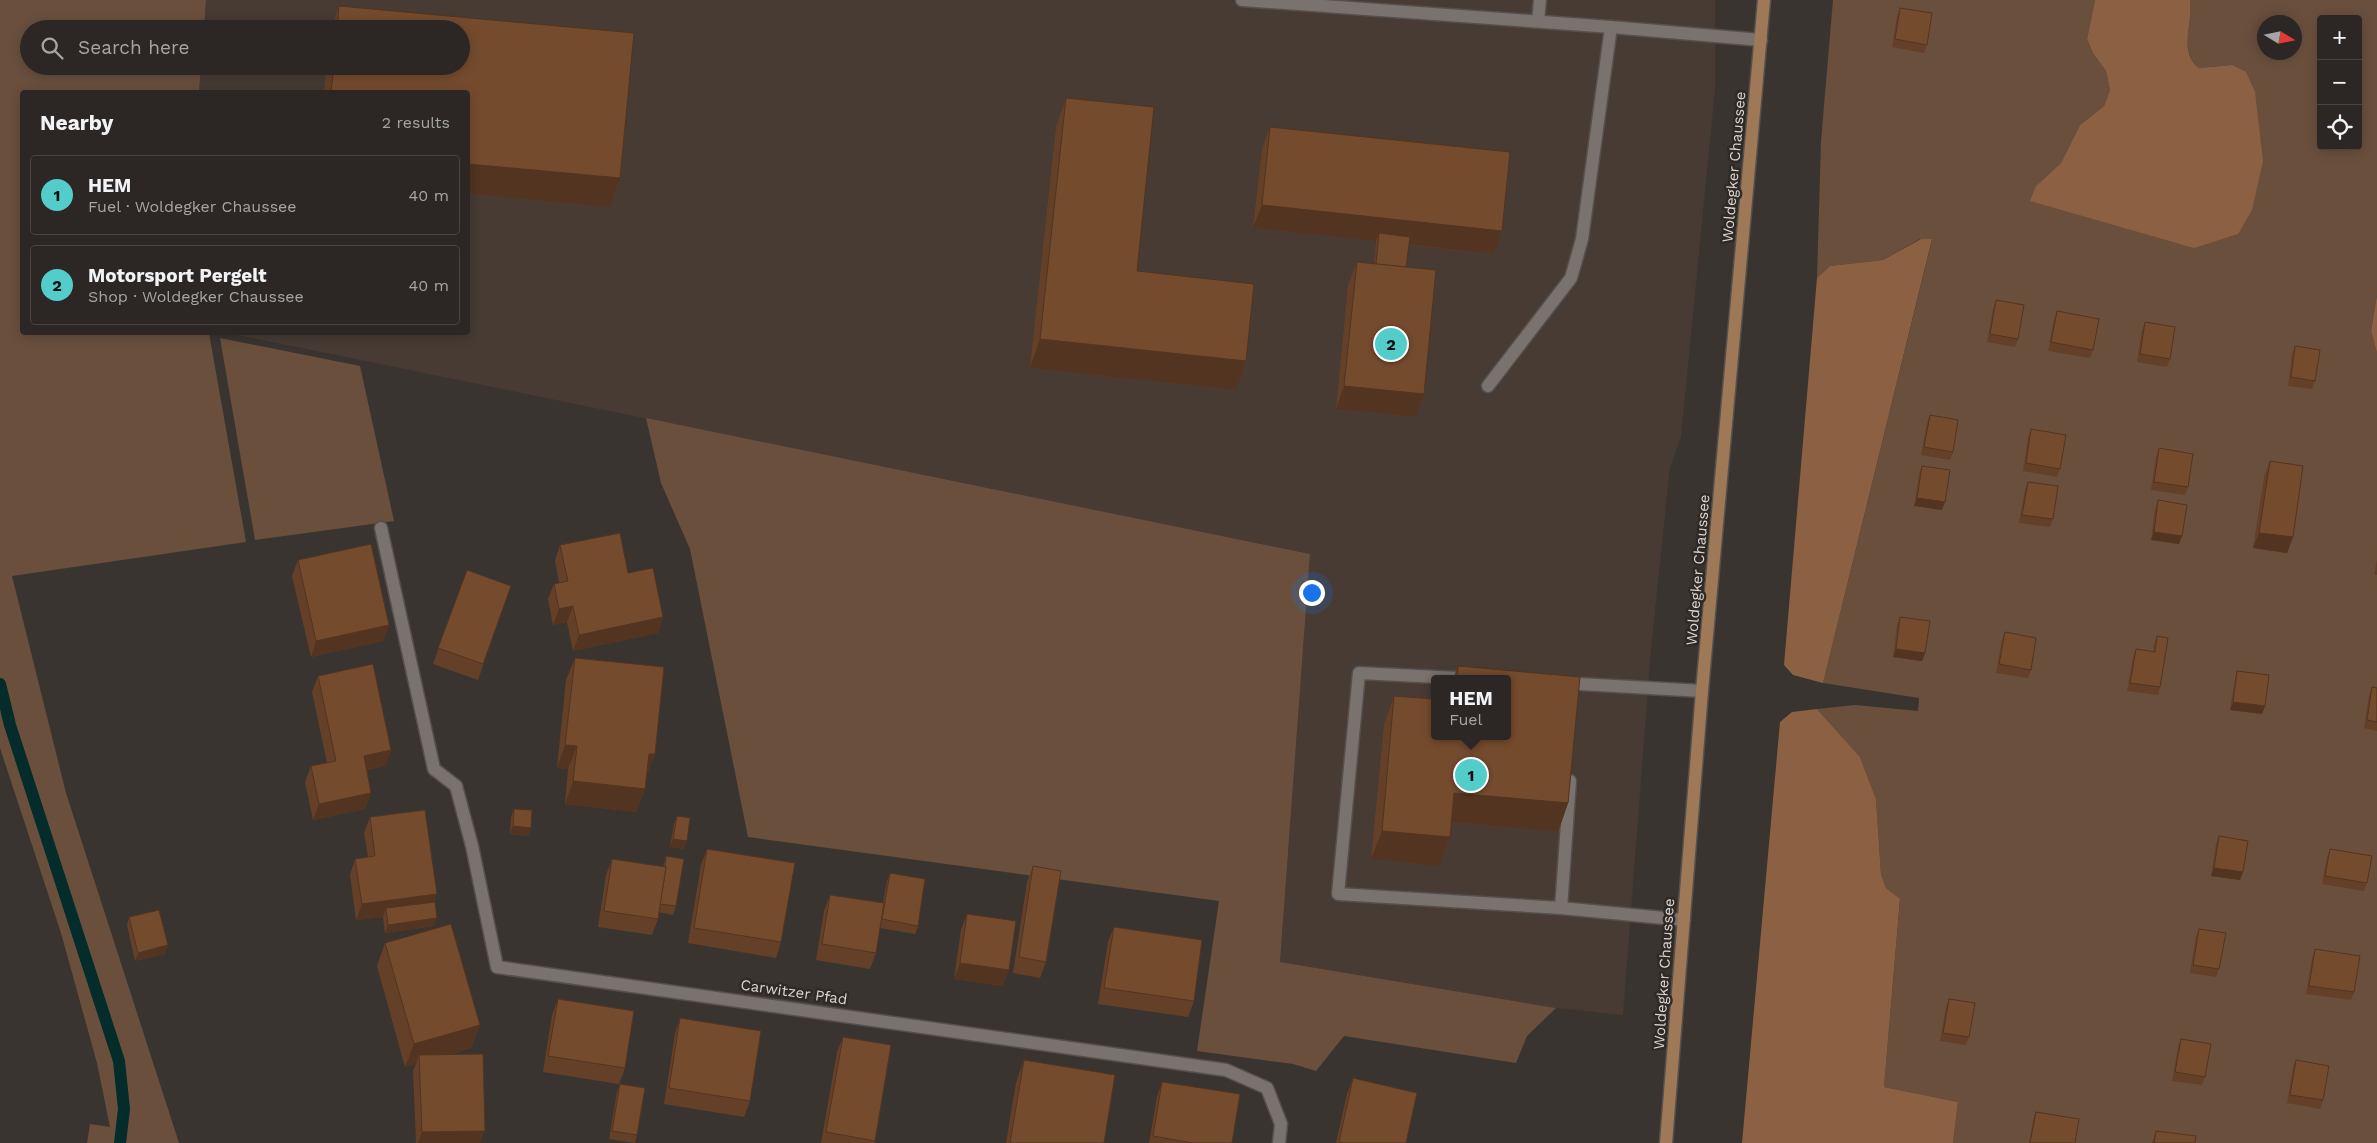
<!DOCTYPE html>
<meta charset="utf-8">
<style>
:root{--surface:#2c2724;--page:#342f2c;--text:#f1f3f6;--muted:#a6a5a6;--line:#484441;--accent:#53cdc9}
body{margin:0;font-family:"Work Sans",sans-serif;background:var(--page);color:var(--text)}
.controls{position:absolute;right:15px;top:15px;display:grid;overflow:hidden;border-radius:5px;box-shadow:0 2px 12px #0003}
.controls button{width:45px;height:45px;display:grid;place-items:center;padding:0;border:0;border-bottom:1px solid var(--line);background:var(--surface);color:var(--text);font:25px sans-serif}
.compass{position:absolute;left:2257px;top:15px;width:45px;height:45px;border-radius:50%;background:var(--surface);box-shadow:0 2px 12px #0003;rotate:100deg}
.you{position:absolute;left:1311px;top:592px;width:18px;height:18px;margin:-12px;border:4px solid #fff;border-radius:50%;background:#1a73e8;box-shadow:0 0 0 8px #1a73e833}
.badge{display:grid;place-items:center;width:32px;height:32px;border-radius:50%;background:var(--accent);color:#111;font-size:16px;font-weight:700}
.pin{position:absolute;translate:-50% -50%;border:2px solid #fff;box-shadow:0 1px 5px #0006}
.popup{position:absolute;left:1431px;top:675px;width:80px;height:65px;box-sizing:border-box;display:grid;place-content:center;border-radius:5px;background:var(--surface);filter:drop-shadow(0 1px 4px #0005);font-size:16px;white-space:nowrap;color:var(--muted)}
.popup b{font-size:19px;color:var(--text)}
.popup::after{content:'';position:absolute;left:50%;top:100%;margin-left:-10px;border:10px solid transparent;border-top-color:var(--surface)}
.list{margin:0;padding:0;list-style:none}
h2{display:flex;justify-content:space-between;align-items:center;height:65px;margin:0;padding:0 20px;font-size:21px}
h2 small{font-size:16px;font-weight:400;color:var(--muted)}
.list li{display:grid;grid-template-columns:32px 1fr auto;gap:15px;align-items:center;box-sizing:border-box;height:80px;margin:0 10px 10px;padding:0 10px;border:1px solid var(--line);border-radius:5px}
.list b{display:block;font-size:19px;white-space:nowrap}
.list p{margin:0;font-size:16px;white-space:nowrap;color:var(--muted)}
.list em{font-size:16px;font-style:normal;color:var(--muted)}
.icon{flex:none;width:28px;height:28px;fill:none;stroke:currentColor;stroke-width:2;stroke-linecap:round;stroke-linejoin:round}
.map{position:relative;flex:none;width:2377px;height:1143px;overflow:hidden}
.search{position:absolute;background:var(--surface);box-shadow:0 2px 12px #0003;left:20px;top:20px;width:450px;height:55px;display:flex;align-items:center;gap:12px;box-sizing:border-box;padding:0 18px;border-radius:28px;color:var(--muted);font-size:19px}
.panel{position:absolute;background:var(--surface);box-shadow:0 2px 12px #0003;left:20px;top:90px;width:450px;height:245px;border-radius:5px}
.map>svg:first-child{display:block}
</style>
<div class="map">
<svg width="2377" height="1143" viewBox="0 0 2377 1143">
<rect width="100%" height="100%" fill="#3a3430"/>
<path fill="#473b34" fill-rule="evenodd" d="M206,0H1715V89L1681,437L1670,467L1651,649L1623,1015L1556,1008L1280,962L1310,554L228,333L468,332V92H199L201,66H461V29H204ZM1435,679H1507V736H1435Z"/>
<g fill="#6a4f3d" fill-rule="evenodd">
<path d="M0,0H206L204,29H29V66H201L199,92H22V332L209,333L246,542L12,576L66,793L179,1143H87L90,1124L110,1127L97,1063L61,933L0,748Z"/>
<path d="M1833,0H2095L2087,39L2093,53L2106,71L2110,90L2104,106L2080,125L2061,163L2036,186L2232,65L2199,68C2177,49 2194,23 2190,0H2377V295L2371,331L2377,353V1143H1953L1958,1102L1884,1087L1900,900L1886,888L1881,874L1876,799L1860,757L1817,709L1855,705L1918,711L1919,698L1823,683L1932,240L1920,239L1883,260L1830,266L1817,278L1821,141ZM2321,19H2358V146H2321ZM2264,22H2294V52H2264Z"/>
<path d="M220,338L360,366L394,521L255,540Z"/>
<path d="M646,418L1310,554L1280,962L1556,1008L1527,1036L1516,1063L1344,1036L1316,1071L1293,1064L1197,1051L1219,901L748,837L690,549L661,483Z"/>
</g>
<g fill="#8c6143">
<path d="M2095,0H2190C2194,23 2177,50 2199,68L2232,65L2246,72L2255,92L2263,161L2252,210L2238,234L2194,248L2030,201L2036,186L2061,163L2080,125L2104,106L2110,90L2106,71L2093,53L2087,39Z"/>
<path d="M1921,239H1932L1823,683L1793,675L1784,665L1817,278L1830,266L1883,260Z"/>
<path d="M2377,295V353L2371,331Z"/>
<path d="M1817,709L1860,757L1876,799L1881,874L1886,888L1900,899L1884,1087L1958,1102L1953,1143H1742L1780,722L1792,712Z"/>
</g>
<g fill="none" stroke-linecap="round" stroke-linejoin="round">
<path stroke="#042c2b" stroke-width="12" d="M0,684L10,725L119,1061L124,1109L120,1143"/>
<g stroke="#55504d" stroke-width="15">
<g id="lane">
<path d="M1242,0L1611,27L1761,40"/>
<path d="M1538,21L1540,0"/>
<path d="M1488,386L1571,278L1582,239L1611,27"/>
<path d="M381,528L434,769L456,786"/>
<path d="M1477,679L1359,673L1338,894L1561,908L1684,920"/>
<path d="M1562,683L1702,691"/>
<path d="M1561,908L1570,781"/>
</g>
</g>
<g stroke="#55504d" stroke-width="15">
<path id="street" d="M456,786L472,846L497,967L1226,1070L1267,1088L1281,1124L1279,1143"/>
</g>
<g stroke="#55504d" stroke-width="15">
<path id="secondary" d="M1666,1143L1702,691L1764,0"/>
</g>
<use href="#lane" stroke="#79726e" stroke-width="12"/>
<use href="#street" stroke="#79726e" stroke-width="12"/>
<use href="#secondary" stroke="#9f7858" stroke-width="12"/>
</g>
<g fill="#654028">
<path d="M339,6L634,33L620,178L610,207L468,194V92H324L326,66H461V29H331Z"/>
<path d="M1900,8L1927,45L1924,53L1892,47L1897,16Z"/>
<path d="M1066,98L1137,271L1246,361L1236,390L1030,368L1056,127Z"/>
<path d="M1270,127L1502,231L1494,254L1409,245L1406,267L1424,394L1416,417L1336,409L1348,285L1357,262L1374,264L1376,241L1253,228L1262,149Z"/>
<path d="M1996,300L2018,339L2015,347L1987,342L1993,309Z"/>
<path d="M2057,311L2093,350L2090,358L2048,351L2054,319Z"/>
<path d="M2145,322L2170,359L2167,367L2137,362L2142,330Z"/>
<path d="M2295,346L2315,381L2312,389L2288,386L2292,354Z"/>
<path d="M1930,415L1953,452L1950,460L1921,455L1927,423Z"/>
<path d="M2031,429L2060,469L2057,477L2023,471L2028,437Z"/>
<path d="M2159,448L2188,487L2185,495L2151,490L2156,457Z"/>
<path d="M2270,461L2293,537L2287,553L2253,548L2264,477Z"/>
<path d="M1922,466L1942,510L1914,506L1919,474Z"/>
<path d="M2028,482L2053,519L2050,527L2019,523L2025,490Z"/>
<path d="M2158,500L2179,544L2151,540L2155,509Z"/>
<path d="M560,545L628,573L663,617L658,633L573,651L567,622L553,625L548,599L554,584L559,583L555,561Z"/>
<path d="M2377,559V575H2374Z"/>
<path d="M298,560L389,625L383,641L311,657L292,576Z"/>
<path d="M467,570L511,586L478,680L433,664Z"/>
<path d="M1900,617L1925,653L1922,661L1893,657L1897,625Z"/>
<path d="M2005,632L2031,670L2028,678L1996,673L2002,640Z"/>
<path d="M2157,636L2160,687L2158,695L2127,691L2133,657L2136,649L2153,652L2154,644Z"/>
<path d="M575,658L655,754L646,777L645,789L636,812L565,804L568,769L557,768L566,680Z"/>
<path d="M1458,666L1580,677L1568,803L1558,832L1451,822L1450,837L1439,866L1371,859L1384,725L1394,696L1435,699V736H1507V679H1453Z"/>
<path d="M2237,671L2265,706L2262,714L2230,710L2235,679Z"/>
<path d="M318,676L391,750L385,766L366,770L371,793L365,809L313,820L305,782L311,766L327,763L312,692Z"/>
<path d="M2372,687L2377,688V731L2364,728L2369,695Z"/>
<path d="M514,809L531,828L528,836L510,834L511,817Z"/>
<path d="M677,816L684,849L670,847L674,824Z"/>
<path d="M370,817L435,902L434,926L385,933L383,917L356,920L350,875L355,859L368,857L364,833Z"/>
<path d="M2219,836L2240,880L2211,876L2216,844Z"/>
<path d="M707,849L781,942L776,958L688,943L701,865Z"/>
<path d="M2330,849L2367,883L2364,891L2322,884L2327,857Z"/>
<path d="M666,856L676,906L673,915L659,912L658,919L652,935L598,927L606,875L612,859L663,867Z"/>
<path d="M1033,866L1046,962L1040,978L1013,973L1027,882Z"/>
<path d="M890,873L918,926L915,934L880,928L876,953L870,969L816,960L824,911L830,895L883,903L887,881Z"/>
<path d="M967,914L1003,986L954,979L961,930Z"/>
<path d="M129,917L165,954L135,961L127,925Z"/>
<path d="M1114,927L1194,1001L1188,1017L1098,1004L1108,942Z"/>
<path d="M2199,929L2219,969L2216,977L2190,973L2196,937Z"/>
<path d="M385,943L480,1025L471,1048L448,1055L480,1143H416L413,1071L416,1064L405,1067L377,966Z"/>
<path d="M2315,949L2354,992L2351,1000L2306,994L2312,958Z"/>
<path d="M558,999L625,1068L619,1084L543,1072L552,1015Z"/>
<path d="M1949,999L1969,1037L1966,1045L1940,1041L1946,1007Z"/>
<path d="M680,1018L750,1101L744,1117L664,1104L675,1034Z"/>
<path d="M843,1037L875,1141L874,1143H821L837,1052Z"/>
<path d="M2181,1039L2205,1077L2202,1085L2172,1081L2178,1047Z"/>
<path d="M1024,1060L1104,1143H1006L1016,1083Z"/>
<path d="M2296,1060L2323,1100L2320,1109L2287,1103L2293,1068Z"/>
<path d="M1353,1078L1406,1143H1336L1347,1094Z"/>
<path d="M1162,1082L1232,1143H1149L1157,1097Z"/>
<path d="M620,1084L637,1135L635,1143L609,1139L617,1092Z"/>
<path d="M2036,1112L2075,1143H2029L2033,1120Z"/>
<path d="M2156,1131L2195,1143H2152Z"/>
</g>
<g fill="#523420">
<path d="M468,164L620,178L610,207L468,194Z"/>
<path d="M1262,205L1502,231L1494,254L1378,241L1379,233L1376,241L1253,228Z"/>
<path d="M1040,339L1246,361L1236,390L1030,368Z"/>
<path d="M1344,386L1424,394L1416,417L1336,409Z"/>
<path d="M1917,498L1945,502L1942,510L1914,506Z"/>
<path d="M2154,532L2182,536L2179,544L2151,540Z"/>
<path d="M2259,533L2293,537L2287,553L2253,548Z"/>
<path d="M573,606L567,622L553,625L559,609Z"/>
<path d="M663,617L658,633L573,651L579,635Z"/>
<path d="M389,625L383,641L311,657L316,641Z"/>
<path d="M1896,649L1925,653L1922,661L1893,657Z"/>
<path d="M2233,702L2265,706L2262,714L2230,710Z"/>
<path d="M565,745L577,746L568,769L557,768Z"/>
<path d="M391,750L385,766L358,771L364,756Z"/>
<path d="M649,754H655L646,777H640Z"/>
<path d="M573,781L645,789L636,812L565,804Z"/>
<path d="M371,793L365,809L313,820L319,804Z"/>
<path d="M1454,793L1568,803L1558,832L1443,821Z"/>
<path d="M513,826L531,828L528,836L510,834Z"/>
<path d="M1382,831L1450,837L1439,866L1371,859Z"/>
<path d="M673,839L687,841L684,849L670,847Z"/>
<path d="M2214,868L2243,872L2240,880L2211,876Z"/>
<path d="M437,894L432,910L386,908L383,917L356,920L362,904Z"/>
<path d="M437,918L434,926L385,933L388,925Z"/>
<path d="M168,945L165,954L135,961L138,953Z"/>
<path d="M960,963L1009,970L1003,986L954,979Z"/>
<path d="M480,1025L471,1048L419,1063V1055L416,1064L405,1067L414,1044Z"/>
<path d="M485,1131L480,1143H418L422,1132Z"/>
</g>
<g fill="#754b2e" stroke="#523420">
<path d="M339,6L634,33L620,178L468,164V92H331L334,66H461V29H337Z"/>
<path d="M1900,8L1932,13L1927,45L1895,39Z"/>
<path d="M1066,98L1154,107L1137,271L1254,284L1246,361L1040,339Z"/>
<path d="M1270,127L1510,152L1502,231L1262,205Z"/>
<path d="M1379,233L1410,237L1406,267L1376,264Z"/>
<path d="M1357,262L1436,270L1424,394L1344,386Z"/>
<path d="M1996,300L2024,305L2018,339L1990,334Z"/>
<path d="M2057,311L2099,319L2093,350L2051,342Z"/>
<path d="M2145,322L2175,327L2170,359L2140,354Z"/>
<path d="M2295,346L2320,350L2315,381L2291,377Z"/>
<path d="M1930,415L1958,420L1953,452L1924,447Z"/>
<path d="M2031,429L2066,435L2060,469L2026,463Z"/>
<path d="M2159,448L2193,454L2188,487L2154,482Z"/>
<path d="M2270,461L2303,466L2293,537L2259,533Z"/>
<path d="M1922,466L1950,470L1945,502L1917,498Z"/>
<path d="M2028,482L2058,486L2053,519L2022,515Z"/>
<path d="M2158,500L2187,505L2182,536L2154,532Z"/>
<path d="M620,533L628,573L653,568L663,617L579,635L573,606L559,609L554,584L568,581L560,545Z"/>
<path d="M371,544L389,625L316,641L298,560Z"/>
<path d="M467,570L511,586L483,664L438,648Z"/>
<path d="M1900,617L1930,621L1925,653L1896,649Z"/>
<path d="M2005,632L2036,638L2031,670L1999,664Z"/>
<path d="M2157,636L2168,638L2160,687L2130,683L2136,649L2155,652Z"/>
<path d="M575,658L664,667L655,754H649L645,789L573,781L577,746L565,745Z"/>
<path d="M373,664L391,750L364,756L371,793L319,804L311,766L336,761L318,676Z"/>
<path d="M1458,666L1580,677L1568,803L1454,793L1450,837L1382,831L1394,696L1435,699V736H1507V679H1457Z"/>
<path d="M2237,671L2269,675L2265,706L2233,702Z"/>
<path d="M2372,687L2377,688V722L2367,720Z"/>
<path d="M514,809L532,810L531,828L513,826Z"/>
<path d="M425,810L437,894L362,904L355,859L375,856L370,817Z"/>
<path d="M677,816L690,818L687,841L673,839Z"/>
<path d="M2219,836L2248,841L2243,872L2214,868Z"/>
<path d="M707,849L795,863L781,942L694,928Z"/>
<path d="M2330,849L2372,856L2367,883L2325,876Z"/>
<path d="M666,856L684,859L676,906L660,904L666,867H665Z"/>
<path d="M612,859L666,867L658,919L604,911Z"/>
<path d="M1033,866L1061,871L1046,962L1019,957Z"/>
<path d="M890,873L925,879L918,926L882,919Z"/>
<path d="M830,895L884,903L876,953L822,944Z"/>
<path d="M435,902L437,918L388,925L386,908Z"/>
<path d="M159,910L168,945L138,953L129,917Z"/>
<path d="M967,914L1016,921L1009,970L960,963Z"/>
<path d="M451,924L480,1025L414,1044L385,943Z"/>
<path d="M1114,927L1202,940L1194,1001L1104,988Z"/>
<path d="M2199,929L2226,933L2219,969L2193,965Z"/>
<path d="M2315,949L2360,956L2354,992L2309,986Z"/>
<path d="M558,999L634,1011L625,1068L548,1056Z"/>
<path d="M1949,999L1975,1003L1969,1037L1943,1033Z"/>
<path d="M680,1018L761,1031L750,1101L669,1088Z"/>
<path d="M843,1037L891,1045L875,1141L826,1132Z"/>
<path d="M2181,1039L2211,1044L2205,1077L2175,1072Z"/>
<path d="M483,1054L485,1131L422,1132L419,1055Z"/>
<path d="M1024,1060L1115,1075L1104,1143H1010Z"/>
<path d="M2296,1060L2329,1066L2323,1100L2290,1095Z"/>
<path d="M1353,1078L1417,1093L1406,1143H1344L1339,1142Z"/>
<path d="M1162,1082L1240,1094L1232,1143H1193L1153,1136Z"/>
<path d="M620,1084L645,1088L637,1135L612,1131Z"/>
<path d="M2036,1112L2079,1119L2075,1143H2030Z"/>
<path d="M2156,1131L2196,1136L2195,1143H2154Z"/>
</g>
<g text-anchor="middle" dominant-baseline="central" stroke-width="5" stroke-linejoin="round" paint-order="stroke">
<g font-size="15" fill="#dbd7d4" stroke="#302a26">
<text transform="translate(1734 167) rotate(-85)">Woldegker Chaussee</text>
<text transform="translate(1698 570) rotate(-85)">Woldegker Chaussee</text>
<text transform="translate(1664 974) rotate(-86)">Woldegker Chaussee</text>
<text transform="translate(794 992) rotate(8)">Carwitzer Pfad</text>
</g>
</g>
</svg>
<div class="controls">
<button>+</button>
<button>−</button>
<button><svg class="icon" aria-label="locate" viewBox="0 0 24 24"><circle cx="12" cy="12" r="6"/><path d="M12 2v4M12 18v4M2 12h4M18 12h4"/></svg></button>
</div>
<svg class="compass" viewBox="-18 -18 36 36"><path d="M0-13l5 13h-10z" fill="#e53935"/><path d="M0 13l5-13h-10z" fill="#a6a5a6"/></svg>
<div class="you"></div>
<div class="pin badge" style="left:1471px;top:775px">1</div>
<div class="popup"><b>HEM</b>Fuel</div>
<div class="pin badge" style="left:1391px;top:344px">2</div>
<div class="search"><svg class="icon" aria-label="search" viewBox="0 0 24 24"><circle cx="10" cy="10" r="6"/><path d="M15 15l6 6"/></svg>Search here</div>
<section class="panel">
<h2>Nearby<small>2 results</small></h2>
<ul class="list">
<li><span class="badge">1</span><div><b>HEM</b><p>Fuel · Woldegker Chaussee</p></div><em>40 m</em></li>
<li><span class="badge">2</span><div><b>Motorsport Pergelt</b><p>Shop · Woldegker Chaussee</p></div><em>40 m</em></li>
</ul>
</section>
</div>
